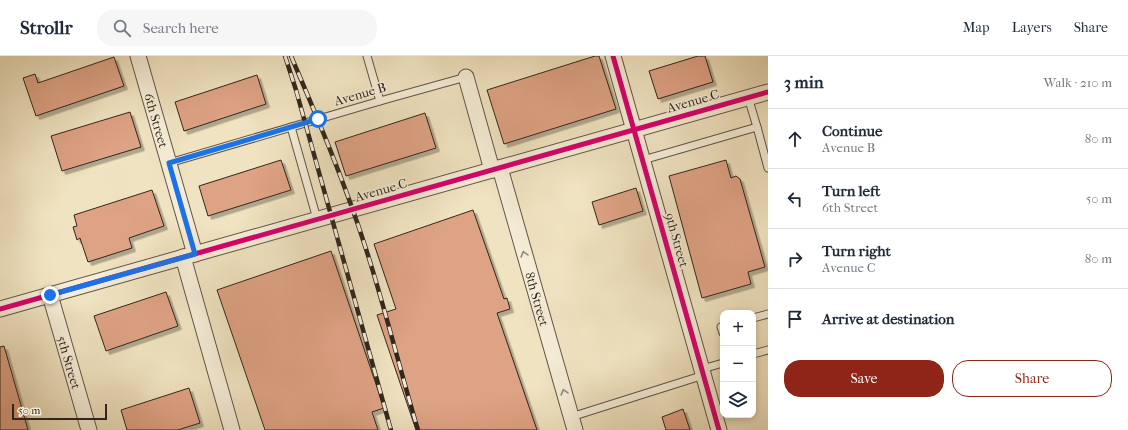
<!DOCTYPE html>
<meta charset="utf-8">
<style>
:root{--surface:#fff;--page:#f6f6f7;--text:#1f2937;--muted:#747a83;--line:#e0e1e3;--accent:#8f2418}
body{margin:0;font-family:"IM FELL French Canon",serif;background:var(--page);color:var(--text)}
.controls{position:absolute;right:12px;bottom:12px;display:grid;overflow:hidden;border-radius:8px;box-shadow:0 2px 6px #0003}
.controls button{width:36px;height:36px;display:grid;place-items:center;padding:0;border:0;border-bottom:1px solid var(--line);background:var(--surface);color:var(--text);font:20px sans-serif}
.scale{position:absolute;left:12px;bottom:10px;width:95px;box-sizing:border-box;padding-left:4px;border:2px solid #30261d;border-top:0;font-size:11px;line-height:14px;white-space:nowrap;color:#30261d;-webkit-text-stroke:3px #f5edd7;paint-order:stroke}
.stop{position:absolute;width:12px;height:12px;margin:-9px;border:3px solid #1a73e8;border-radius:50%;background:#fff}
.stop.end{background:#1a73e8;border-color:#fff;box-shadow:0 1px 4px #0008}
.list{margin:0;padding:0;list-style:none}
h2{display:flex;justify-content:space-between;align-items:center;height:52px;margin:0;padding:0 16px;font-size:17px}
h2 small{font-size:13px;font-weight:400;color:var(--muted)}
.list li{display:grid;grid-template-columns:26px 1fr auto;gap:12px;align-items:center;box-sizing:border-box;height:60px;padding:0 16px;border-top:1px solid var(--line)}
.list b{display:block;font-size:15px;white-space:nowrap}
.list p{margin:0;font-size:13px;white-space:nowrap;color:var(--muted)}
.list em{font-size:13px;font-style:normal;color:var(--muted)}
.actions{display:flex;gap:8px;padding:12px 16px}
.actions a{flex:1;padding:9px 0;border:1px solid var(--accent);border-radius:16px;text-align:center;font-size:14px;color:var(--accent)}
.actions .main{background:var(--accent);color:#fff}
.icon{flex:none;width:22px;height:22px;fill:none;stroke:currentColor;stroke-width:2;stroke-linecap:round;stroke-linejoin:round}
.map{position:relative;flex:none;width:768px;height:374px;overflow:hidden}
header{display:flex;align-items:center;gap:24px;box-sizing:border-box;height:56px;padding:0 20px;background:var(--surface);border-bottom:1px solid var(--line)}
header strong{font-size:19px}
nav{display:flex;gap:22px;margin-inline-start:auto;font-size:14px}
.search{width:280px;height:36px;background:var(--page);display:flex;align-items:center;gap:10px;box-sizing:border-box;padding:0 14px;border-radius:16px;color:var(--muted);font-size:15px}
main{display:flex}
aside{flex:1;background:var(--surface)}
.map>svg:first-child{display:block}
</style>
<header>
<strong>Strollr</strong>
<div class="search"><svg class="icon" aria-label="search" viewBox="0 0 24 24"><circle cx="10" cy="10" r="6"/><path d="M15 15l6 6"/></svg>Search here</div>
<nav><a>Map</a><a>Layers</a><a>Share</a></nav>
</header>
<main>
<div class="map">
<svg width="768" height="374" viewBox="0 0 768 374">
<defs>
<filter id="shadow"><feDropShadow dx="3.5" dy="3.5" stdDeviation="0" flood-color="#0004"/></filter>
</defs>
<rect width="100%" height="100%" fill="#f0e3c1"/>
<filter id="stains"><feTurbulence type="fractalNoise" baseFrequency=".005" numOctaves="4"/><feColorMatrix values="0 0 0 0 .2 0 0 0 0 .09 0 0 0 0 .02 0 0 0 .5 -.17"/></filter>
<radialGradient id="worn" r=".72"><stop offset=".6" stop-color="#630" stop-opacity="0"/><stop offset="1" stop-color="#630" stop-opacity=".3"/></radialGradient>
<g fill="#dea284" stroke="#30261d" filter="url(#shadow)">
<path d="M595,0H599L616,53L504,88L487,34Z"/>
<path d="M698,0H705L713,26L658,43L649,15Z"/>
<path d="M114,1L124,30L36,60L23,22L35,18L38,27Z"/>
<path d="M257,19L266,48L184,75L175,46Z"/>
<path d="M130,56L141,91L62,115L51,80Z"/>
<path d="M425,57L436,92L346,120L335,86Z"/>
<path d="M281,104L291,134L208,160L199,130Z"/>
<path d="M726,104L731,122L736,120L740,123L765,211L748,216L751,228L702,242L669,120Z"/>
<path d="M636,132L643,155L599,169L592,146Z"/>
<path d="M152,134L164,170L129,182L132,192L88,206L80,182L77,184L73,171L77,170L74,159Z"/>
<path d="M473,154L504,243L507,242L510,253L497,257L537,374H416L377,259L396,253L374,188Z"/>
<path d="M331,195L384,352L372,356L378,374H265L217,234Z"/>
<path d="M166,236L178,270L106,295L94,260Z"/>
<path d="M4,290L28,374H0V291Z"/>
<path d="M189,332L200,367L178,374H127L121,354Z"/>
<path d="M683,353L690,374H666L662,361Z"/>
</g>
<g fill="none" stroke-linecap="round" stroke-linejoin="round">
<g stroke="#605546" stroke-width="9">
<g id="lane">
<path d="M367,0L380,45"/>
<path d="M748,41L757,71"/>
<path d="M291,71L317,163"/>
<path d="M643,104L757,71L768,112"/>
<path d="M169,107L380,45L466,21"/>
<path d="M753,262L768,258"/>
<path d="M723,270L721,271L723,277"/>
<path d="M753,298L768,294"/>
<path d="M702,313L723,307"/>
<path d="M571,361L704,319"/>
</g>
</g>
<g stroke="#605546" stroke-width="17">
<g id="street">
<path id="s1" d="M138,0L195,198"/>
<path d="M613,0L719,374"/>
<path d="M466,21L492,114"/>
<path id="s2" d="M500,112L575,374"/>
<path d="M183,201L232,374"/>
<path id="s3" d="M50,239L89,374"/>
<path d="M0,253L768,36"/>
</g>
</g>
<use href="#lane" stroke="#f5edd7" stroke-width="7"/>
<use href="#street" stroke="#f5edd7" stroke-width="15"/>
<g stroke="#30261d" stroke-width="4.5">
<g id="rail">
<path d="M285,0L296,34L391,374"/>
<path d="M291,0C318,63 345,127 366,193C385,252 400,314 418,374"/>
</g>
</g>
<use href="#rail" stroke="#f5edd7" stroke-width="3" stroke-dasharray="9" stroke-linecap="butt"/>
<g stroke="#f5edd7" stroke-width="8">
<g id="cycleway">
<path d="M613,0L719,374"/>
<path d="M0,253L768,36"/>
</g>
</g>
<use href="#cycleway" stroke="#d6006c" stroke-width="5"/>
</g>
<defs><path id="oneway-chevron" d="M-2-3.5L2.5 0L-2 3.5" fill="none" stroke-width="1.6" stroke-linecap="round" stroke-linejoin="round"/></defs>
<g stroke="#928a7a">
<use href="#oneway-chevron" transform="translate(524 198) rotate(-106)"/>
<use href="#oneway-chevron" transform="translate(564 336) rotate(-106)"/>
</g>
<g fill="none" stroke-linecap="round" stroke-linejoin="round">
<path stroke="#1a73e8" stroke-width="5" d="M50,239L195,198L169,107L318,63"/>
</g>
<g text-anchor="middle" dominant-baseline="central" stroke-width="3" stroke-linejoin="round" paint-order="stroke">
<g font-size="13" fill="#30261d" stroke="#f5edd7">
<text transform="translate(360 38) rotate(-16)">Avenue B</text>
<text transform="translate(693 45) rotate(-16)">Avenue C</text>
<text stroke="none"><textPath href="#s1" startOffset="67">6th Street</textPath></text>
<text transform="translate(381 134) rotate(-16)">Avenue C</text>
<text transform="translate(677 184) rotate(74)">9th Street</text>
<text stroke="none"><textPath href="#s2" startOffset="136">8th Street</textPath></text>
<text stroke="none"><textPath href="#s3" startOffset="70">5th Street</textPath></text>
</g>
</g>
<rect width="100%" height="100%" filter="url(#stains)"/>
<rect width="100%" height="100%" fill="url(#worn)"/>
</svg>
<div class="controls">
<button>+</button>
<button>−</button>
<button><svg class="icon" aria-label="layers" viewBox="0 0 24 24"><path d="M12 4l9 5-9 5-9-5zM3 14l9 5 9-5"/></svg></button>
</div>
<div class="scale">50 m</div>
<div class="stop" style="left:318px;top:63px"></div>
<div class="stop end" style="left:50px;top:239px"></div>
</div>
<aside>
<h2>3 min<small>Walk · 210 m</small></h2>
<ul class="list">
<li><svg class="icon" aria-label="ahead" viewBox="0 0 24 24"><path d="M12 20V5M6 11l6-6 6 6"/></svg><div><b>Continue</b><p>Avenue B</p></div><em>80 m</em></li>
<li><svg class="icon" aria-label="left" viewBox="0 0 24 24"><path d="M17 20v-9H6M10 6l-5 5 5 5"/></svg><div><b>Turn left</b><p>6th Street</p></div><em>50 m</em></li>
<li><svg class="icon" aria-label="right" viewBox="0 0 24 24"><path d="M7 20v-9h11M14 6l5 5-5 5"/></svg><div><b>Turn right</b><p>Avenue C</p></div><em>80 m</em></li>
<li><svg class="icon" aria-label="arrive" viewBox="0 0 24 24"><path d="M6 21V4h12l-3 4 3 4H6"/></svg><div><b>Arrive at destination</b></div></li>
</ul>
<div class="actions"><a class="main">Save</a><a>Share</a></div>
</aside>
</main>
